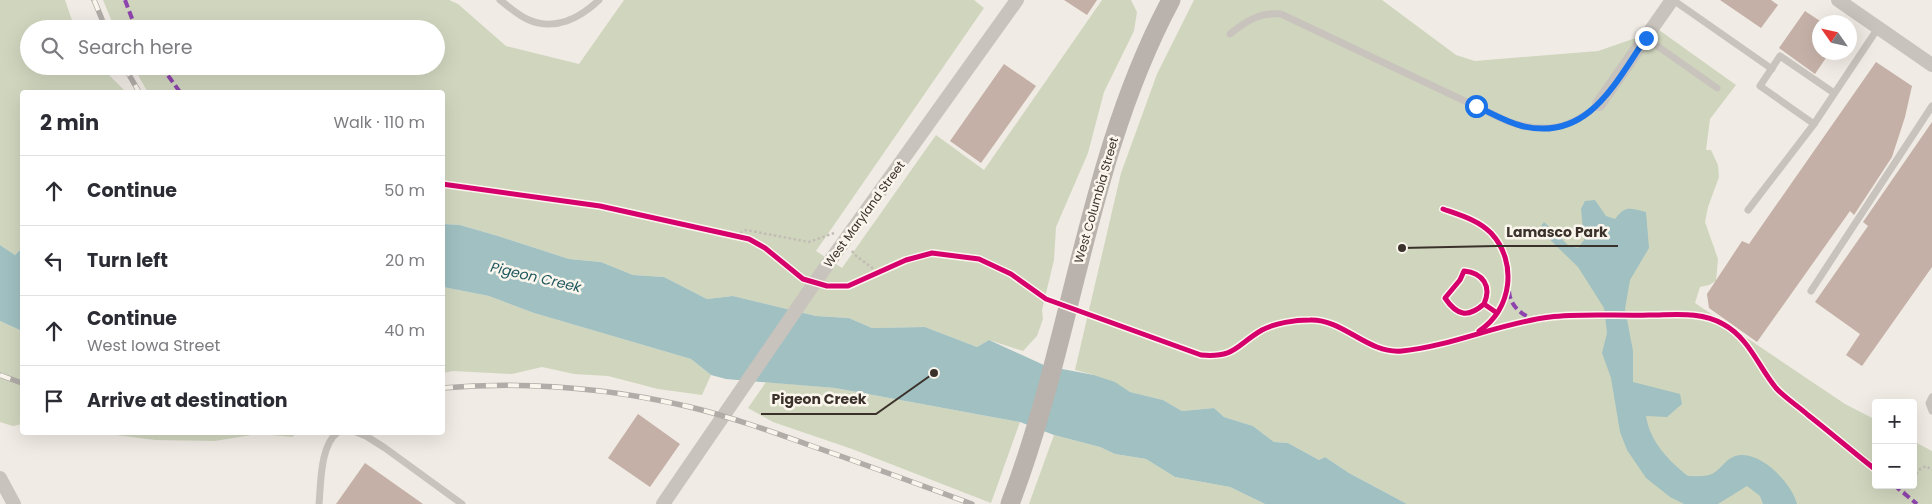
<!DOCTYPE html>
<meta charset="utf-8">
<style>
:root{--surface:#fff;--page:#f7f7f7;--text:#2b2b33;--muted:#7c7c81;--line:#e1e1e2}
body{margin:0;font-family:Poppins,sans-serif;background:var(--page);color:var(--text)}
.controls{position:absolute;right:15px;bottom:15px;display:grid;overflow:hidden;border-radius:5px;box-shadow:0 5px 20px #0002}
.controls button{width:45px;height:45px;display:grid;place-items:center;padding:0;border:0;border-bottom:1px solid var(--line);background:var(--surface);color:var(--text);font:25px sans-serif}
.compass{position:absolute;left:1812px;top:15px;width:45px;height:45px;border-radius:50%;background:var(--surface);box-shadow:0 5px 20px #0002;rotate:304deg}
.stop{position:absolute;width:15px;height:15px;margin:-11px;border:4px solid #1a73e8;border-radius:50%;background:#fff}
.stop.end{background:#1a73e8;border-color:#fff;box-shadow:0 1px 5px #0008}
.list{margin:0;padding:0;list-style:none}
h2{display:flex;justify-content:space-between;align-items:center;height:65px;margin:0;padding:0 20px;font-size:21px}
h2 small{font-size:16px;font-weight:400;color:var(--muted)}
.list li{display:grid;grid-template-columns:32px 1fr auto;gap:15px;align-items:center;box-sizing:border-box;height:70px;padding:0 20px;border-top:1px solid var(--line)}
.list b{display:block;font-size:19px;white-space:nowrap}
.list p{margin:0;font-size:16px;white-space:nowrap;color:var(--muted)}
.list em{font-size:16px;font-style:normal;color:var(--muted)}
.icon{flex:none;width:28px;height:28px;fill:none;stroke:currentColor;stroke-width:2;stroke-linecap:round;stroke-linejoin:round}
.map{position:relative;flex:none;width:1932px;height:504px;overflow:hidden}
.search{position:absolute;background:var(--surface);box-shadow:0 5px 20px #0002;left:20px;top:20px;width:425px;height:55px;display:flex;align-items:center;gap:12px;box-sizing:border-box;padding:0 18px;border-radius:28px;color:var(--muted);font-size:19px}
.panel{position:absolute;background:var(--surface);box-shadow:0 5px 20px #0002;left:20px;top:90px;width:425px;height:345px;border-radius:5px}
.map>svg:first-child{display:block}
</style>
<div class="map">
<svg width="1932" height="504" viewBox="0 0 1932 504">
<rect width="100%" height="100%" fill="#f0ebe4"/>
<g fill="#d0d6be">
<path d="M0,0H65L75,29H29V66H100L124,90L130,92H22V248L15,255L0,245Z"/>
<path d="M103,0H449L458,4L506,46L579,64L624,0H974L984,8L816,251L842,268L936,135L984,170L1102,0H1131L1137,12L1134,31L1104,92L1088,153L1056,227L1054,260L1042,310L1043,319L1037,336L1023,351L989,340L977,347L925,327L872,328L849,318L816,316L733,296L707,299L664,277L633,275L601,262L569,259L498,236L460,225L443,224L442,92H141L147,91L133,66H436V29H115Z"/>
<path d="M1194,0H1382L1456,55L1475,61L1598,51L1659,30L1736,85L1710,119L1706,150H1711L1718,165L1719,177L1708,207L1705,222L1718,259L1716,281L1709,285L1700,287L1695,303L1845,404L1876,420V485H1913V441L1932,451V504H1407L1349,473L1325,457L1319,460L1288,443L1274,442L1253,426L1224,417L1214,408L1182,411L1163,400L1130,392L1114,382L1094,375L1075,370L1121,173L1157,74Z"/>
<path d="M443,287L489,296L534,313L691,359L711,375L702,395L658,389L608,376L574,374L542,367L512,374L453,371L443,373Z"/>
<path d="M0,321L22,331V424L13,426L0,422Z"/>
<path d="M766,382L835,388L1020,422L991,503L852,449L773,422L748,408Z"/>
<path d="M100,433H295L293,437L258,434L215,441L155,440Z"/>
<path d="M1054,435L1100,447L1115,454L1146,459L1175,477L1230,487L1265,504H1029Z"/>
</g>
<g fill="#a0c0c1">
<path d="M1595,200L1606,216L1615,219C1625,205 1630,208 1646,212L1649,248L1630,280L1625,309L1633,351V382L1680,394L1682,404L1667,417L1646,416C1650,442 1669,461 1688,476C1695,476 1706,477 1712,474C1720,470 1725,460 1733,457C1757,446 1792,483 1797,504H1763L1760,496L1747,486L1718,504H1684L1670,497L1646,478L1627,450L1620,432L1611,378L1602,353L1607,333L1604,308L1578,267L1539,229L1544,222L1569,246L1578,248L1584,240L1581,209L1585,201Z"/>
<path d="M443,224L460,225L498,236L569,259L601,262L633,275L664,277L707,299L733,296L816,316L849,318L872,328L925,327L977,347L989,340L1046,366L1094,375L1115,382L1130,392L1163,400L1182,411L1214,408L1224,417L1253,426L1274,442L1288,443L1319,460L1325,457L1349,473L1407,504H1265L1230,487L1175,477L1146,459L1115,454L1100,447L1054,435L1020,422L835,388L726,379L711,375L691,359L534,313L489,296L443,287Z"/>
<path d="M0,245L15,255L22,248V331L0,321Z"/>
</g>
<g fill="#c4b0a6">
<path d="M1064,0H1097L1087,15Z"/>
<path d="M1720,0H1771L1778,5L1761,28Z"/>
<path d="M1805,11L1820,21V52H1830L1815,74L1779,48Z"/>
<path d="M1876,62L1912,86L1905,117L1892,157L1854,215L1850,211L1757,342L1709,308L1707,294L1742,241L1749,244Z"/>
<path d="M1004,64L1036,86L981,163L950,141Z"/>
<path d="M1932,122V267L1862,366L1846,355L1860,334L1815,302L1868,226L1863,222Z"/>
<path d="M638,414L680,444L650,487L608,458Z"/>
<path d="M365,463L423,504H336Z"/>
</g>
<g fill="none" stroke-linecap="round" stroke-linejoin="round">
<g stroke="#c2bcb5" stroke-width="2.5" stroke-dasharray="2.5 2.5" stroke-linecap="butt">
<path d="M736,236L746,230L809,242L834,233"/>
<path d="M852,251L855,255L879,273"/>
<path d="M1484,304C1468,318 1457,316 1445,298L1460,280L1464,271C1483,273 1492,286 1484,304L1497,313"/>
<path d="M1913,478L1920,469L1926,466L1932,470"/>
<path d="M1904,493L1908,485"/>
</g>
<g stroke="#c9c3bd" stroke-width="7">
<path d="M500,0C509,7 519,16 529,20C555,31 580,18 599,0"/>
<path d="M1673,0L1772,69"/>
<path d="M1230,34C1246,21 1260,12 1281,14L1509,122C1545,133 1570,130 1599,104"/>
<path d="M1646,38L1717,88"/>
<path d="M1834,93L1780,56L1760,86L1814,124L1878,28"/>
<path d="M1748,210L1814,124"/>
<path d="M1811,291L1932,106"/>
<path d="M1932,397L1929,403L1932,411"/>
<path d="M356,432L366,436L385,448L462,504"/>
<path d="M319,504C321,483 320,445 338,432"/>
</g>
<g stroke="#c9c3bd" stroke-width="14">
<path d="M1838,0L1932,65"/>
<path d="M1599,104L1672,0"/>
<path d="M0,478L14,504"/>
<path d="M663,504L820,275L1017,0"/>
</g>
<path stroke="#bab3ad" stroke-width="19" d="M1010,504C1073,339 1087,157 1171,0"/>
<g stroke="#b1aca8" stroke-width="5.5">
<g id="rail">
<path d="M94,0L106,29"/>
<path d="M124,66L139,92"/>
<path d="M0,375L22,383"/>
<path d="M442,388C525,381 609,388 690,407C731,417 770,431 809,445C864,464 918,484 972,504"/>
</g>
</g>
<use href="#rail" stroke="#fbf6ed" stroke-width="4" stroke-dasharray="11" stroke-linecap="butt"/>
<g stroke="#8e44ad" stroke-width="4" stroke-dasharray="8 4" stroke-linecap="butt">
<path d="M125,0L136,29"/>
<path d="M161,66L180,92"/>
<path d="M1509,291C1510,305 1520,314 1533,319"/>
<path d="M1894,485L1917,504"/>
</g>
<g stroke="#fbf6ed" stroke-width="8">
<g id="cycleway">
<path d="M442,184L600,206L749,239L765,248L803,279L827,286H848L906,260L932,253L979,259L1011,274L1046,299L1201,355C1236,358 1236,345 1262,330C1275,323 1295,320 1310,320C1344,319 1367,354 1402,351C1452,346 1500,323 1550,317C1580,313 1618,316 1649,315C1674,315 1701,311 1723,324C1749,338 1758,366 1776,388C1785,398 1798,406 1808,415C1831,433 1853,452 1876,470"/>
<path d="M1443,209C1460,215 1478,220 1491,233C1518,262 1512,310 1479,331"/>
<path d="M1484,304C1468,318 1457,316 1445,298L1460,280L1464,271C1483,273 1492,286 1484,304L1497,313"/>
</g>
</g>
<use href="#cycleway" stroke="#d6006c" stroke-width="5"/>
</g>
<g fill="none" stroke-linecap="round" stroke-linejoin="round">
<path stroke="#1a73e8" stroke-width="6" d="M1476,106C1491,113 1506,122 1522,126C1588,142 1615,83 1646,38"/>
</g>
<g text-anchor="middle" dominant-baseline="central" stroke-width="5" stroke-linejoin="round" paint-order="stroke">
<g font-size="12" fill="#3b312b" stroke="#fbf6ed">
<text transform="translate(1096 200) rotate(-74)">West Columbia Street</text>
<text transform="translate(864 214) rotate(-54)">West Maryland Street</text>
</g>
<g font-size="14" font-style="italic" fill="#1e575e" stroke="#fbf6ed">
<text transform="translate(536 277) rotate(13)">Pigeon Creek</text>
</g>
</g>
<path fill="none" stroke="#3b312b" stroke-width="2" d="M1402 248L1496 246H1618M934 373L876 414H761"/>
<g fill="#3b312b" stroke="#fbf6ed" stroke-width="2">
<circle cx="1402" cy="248" r="5"/>
<circle cx="934" cy="373" r="5"/>
</g>
<g font-size="14" text-anchor="middle" font-weight="bold" fill="#3b312b" stroke="#fbf6ed" stroke-width="5" stroke-linejoin="round" paint-order="stroke">
<text x="1557" y="237">Lamasco Park</text>
<text x="819" y="404">Pigeon Creek</text>
</g>
</svg>
<div class="controls">
<button>+</button>
<button>−</button>
</div>
<svg class="compass" viewBox="-18 -18 36 36"><path d="M0-13l5 13h-10z" fill="#e53935"/><path d="M0 13l5-13h-10z" fill="#7c7c81"/></svg>
<div class="stop" style="left:1476px;top:106px"></div>
<div class="stop end" style="left:1646px;top:38px"></div>
<div class="search"><svg class="icon" aria-label="search" viewBox="0 0 24 24"><circle cx="10" cy="10" r="6"/><path d="M15 15l6 6"/></svg>Search here</div>
<section class="panel">
<h2>2 min<small>Walk · 110 m</small></h2>
<ul class="list">
<li><svg class="icon" aria-label="ahead" viewBox="0 0 24 24"><path d="M12 20V5M6 11l6-6 6 6"/></svg><div><b>Continue</b></div><em>50 m</em></li>
<li><svg class="icon" aria-label="left" viewBox="0 0 24 24"><path d="M17 20v-9H6M10 6l-5 5 5 5"/></svg><div><b>Turn left</b></div><em>20 m</em></li>
<li><svg class="icon" aria-label="ahead" viewBox="0 0 24 24"><path d="M12 20V5M6 11l6-6 6 6"/></svg><div><b>Continue</b><p>West Iowa Street</p></div><em>40 m</em></li>
<li><svg class="icon" aria-label="arrive" viewBox="0 0 24 24"><path d="M6 21V4h12l-3 4 3 4H6"/></svg><div><b>Arrive at destination</b></div></li>
</ul>
</section>
</div>
